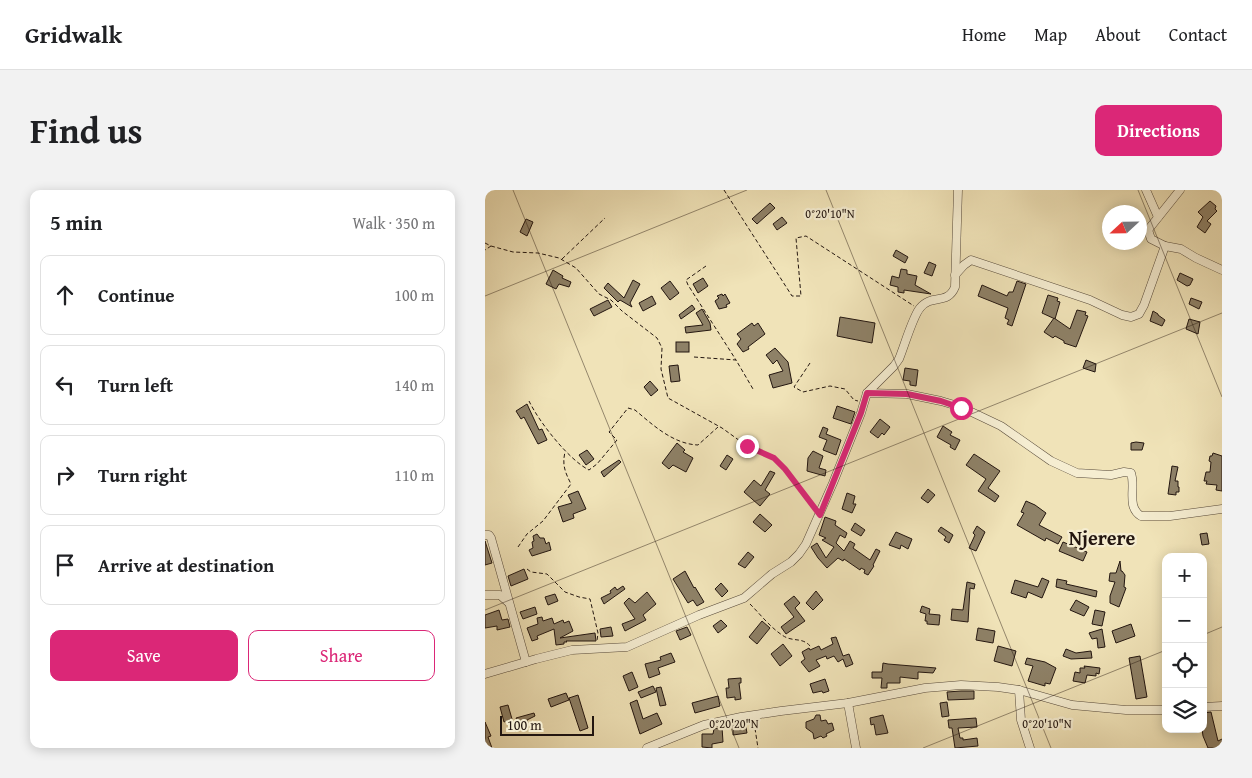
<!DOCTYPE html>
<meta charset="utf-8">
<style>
:root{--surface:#fff;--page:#f2f2f2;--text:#202124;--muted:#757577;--line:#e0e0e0;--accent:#db2777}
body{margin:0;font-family:"Gentium Book Plus",serif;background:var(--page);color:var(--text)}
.controls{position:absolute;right:15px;bottom:15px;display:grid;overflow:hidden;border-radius:10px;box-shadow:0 2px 12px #0003}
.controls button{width:45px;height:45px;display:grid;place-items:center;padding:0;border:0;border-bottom:1px solid var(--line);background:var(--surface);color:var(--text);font:25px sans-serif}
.compass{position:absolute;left:617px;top:15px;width:45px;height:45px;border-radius:50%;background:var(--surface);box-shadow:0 2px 12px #0003;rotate:248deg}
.scale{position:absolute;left:15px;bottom:12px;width:94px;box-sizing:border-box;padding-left:5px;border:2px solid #231610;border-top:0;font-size:14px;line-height:18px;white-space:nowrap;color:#231610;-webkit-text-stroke:4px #f5edd1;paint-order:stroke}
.stop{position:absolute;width:15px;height:15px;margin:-11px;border:4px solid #db2777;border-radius:50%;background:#fff}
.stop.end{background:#db2777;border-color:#fff;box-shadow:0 1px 5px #0008}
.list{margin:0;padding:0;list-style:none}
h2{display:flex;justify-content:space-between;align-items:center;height:65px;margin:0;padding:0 20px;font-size:21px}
h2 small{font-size:16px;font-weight:400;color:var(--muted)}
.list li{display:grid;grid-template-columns:32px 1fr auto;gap:15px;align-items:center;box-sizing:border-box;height:80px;margin:0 10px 10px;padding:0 10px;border:1px solid var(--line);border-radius:10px}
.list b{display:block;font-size:19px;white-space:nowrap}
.list em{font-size:16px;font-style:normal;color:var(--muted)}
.actions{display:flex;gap:10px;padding:15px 20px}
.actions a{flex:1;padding:11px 0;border:1px solid var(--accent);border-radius:10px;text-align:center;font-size:18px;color:var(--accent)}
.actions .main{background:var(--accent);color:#fff}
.icon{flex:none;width:28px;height:28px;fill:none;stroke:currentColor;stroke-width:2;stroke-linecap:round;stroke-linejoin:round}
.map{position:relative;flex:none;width:737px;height:558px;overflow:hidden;border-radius:10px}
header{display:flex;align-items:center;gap:30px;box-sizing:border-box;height:70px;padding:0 25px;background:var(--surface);border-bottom:1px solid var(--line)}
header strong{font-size:24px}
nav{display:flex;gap:28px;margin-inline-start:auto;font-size:18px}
.intro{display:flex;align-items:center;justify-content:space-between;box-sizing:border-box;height:120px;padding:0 30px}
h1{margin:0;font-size:35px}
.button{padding:12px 22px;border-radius:10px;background:var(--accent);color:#fff;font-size:18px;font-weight:700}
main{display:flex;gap:30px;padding:0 30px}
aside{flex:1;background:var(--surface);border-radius:10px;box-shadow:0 2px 12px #0003}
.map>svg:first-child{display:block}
</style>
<header>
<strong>Gridwalk</strong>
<nav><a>Home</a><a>Map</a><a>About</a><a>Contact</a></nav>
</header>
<div class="intro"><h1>Find us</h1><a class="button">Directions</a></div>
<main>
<aside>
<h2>5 min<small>Walk · 350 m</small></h2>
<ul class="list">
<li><svg class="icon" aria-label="ahead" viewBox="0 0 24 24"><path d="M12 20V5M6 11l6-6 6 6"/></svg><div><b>Continue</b></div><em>100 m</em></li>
<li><svg class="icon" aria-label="left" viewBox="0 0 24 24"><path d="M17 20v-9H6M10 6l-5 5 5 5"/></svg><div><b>Turn left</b></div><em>140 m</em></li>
<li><svg class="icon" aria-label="right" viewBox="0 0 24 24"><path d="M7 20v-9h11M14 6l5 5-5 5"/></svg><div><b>Turn right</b></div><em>110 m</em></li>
<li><svg class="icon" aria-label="arrive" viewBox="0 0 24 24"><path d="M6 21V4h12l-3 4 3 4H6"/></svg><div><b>Arrive at destination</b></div></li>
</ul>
<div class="actions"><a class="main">Save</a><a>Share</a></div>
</aside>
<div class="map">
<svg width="737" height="558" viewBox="0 0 737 558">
<rect width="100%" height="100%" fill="#f0e3b8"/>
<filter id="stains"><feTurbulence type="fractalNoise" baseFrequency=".004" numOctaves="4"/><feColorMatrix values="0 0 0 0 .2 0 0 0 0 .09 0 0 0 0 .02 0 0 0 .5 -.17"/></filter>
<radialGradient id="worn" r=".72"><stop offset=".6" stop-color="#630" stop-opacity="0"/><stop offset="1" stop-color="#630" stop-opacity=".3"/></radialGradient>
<g fill="#8e8167" stroke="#231610">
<path d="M725,11L731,16L730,19L732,21L722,31L726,34L720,43L712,37L718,27L713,22Z"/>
<path d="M285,13L290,18L272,34L267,29Z"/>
<path d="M297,27L302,33L292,40L288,34Z"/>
<path d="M41,29L48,32L42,46L35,42Z"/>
<path d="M411,60L423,67L420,73L408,66Z"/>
<path d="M444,72L451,75L447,86L439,83Z"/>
<path d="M416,79L422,80V84L432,86L430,95L446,104L419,100V103L413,102V97L405,95L407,86L414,88Z"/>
<path d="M68,80L78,86L77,88L86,92L84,97L74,94L71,99L61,94Z"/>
<path d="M695,83L708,89L705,95L702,96L692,90Z"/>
<path d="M218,88L223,96L213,103L208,94Z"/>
<path d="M148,90L155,94L145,113L147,117L135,110L133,112L119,98L123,93L139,108Z"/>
<path d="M185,91L194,103L185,110L176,98Z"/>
<path d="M532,91L541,94L527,136L522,134L524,130L520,128L523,118L493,106L497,95L522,106L524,102H528Z"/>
<path d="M237,104L238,106L240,104L245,113L241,115L242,117L234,119L230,111L234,108L232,106Z"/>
<path d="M563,105L573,108L572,111L575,112L570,129L557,123Z"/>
<path d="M167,106L171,114L158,121L154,113Z"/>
<path d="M706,108L717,112L714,119L704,114Z"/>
<path d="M123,110L127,117L109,126L105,119Z"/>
<path d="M207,115L210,119L196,129L194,125Z"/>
<path d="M217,119L225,133L226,140L201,143L200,137L218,135L211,123Z"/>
<path d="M592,120L601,122L600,125L603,126L591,157L579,153V151L570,146L568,148L559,142L569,128L585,139Z"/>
<path d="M668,121L673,124V125L680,130L677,136L665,131Z"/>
<path d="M355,127L390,133L387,153L352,146Z"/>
<path d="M704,129L715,132L713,144L701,139Z"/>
<path d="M267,133L269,136L273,133L280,144L263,157L264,159L258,162L252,154L256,149L252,144Z"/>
<rect x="191" y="152" width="13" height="10"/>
<path d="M290,158L303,172L307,193L288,198L284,185L298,181L292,170L288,174L281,165Z"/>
<path d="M601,170L611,174L610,182L598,178Z"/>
<path d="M193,175L195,191L186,192L184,176Z"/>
<path d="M420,178L433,180L431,196L425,195V191L418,190Z"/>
<path d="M165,191L173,200L166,206L159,197Z"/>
<path d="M42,214L54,240L57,239L62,250L53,254L39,227L36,229L31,221Z"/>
<path d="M352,216L370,222L366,234L348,228Z"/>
<path d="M395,229L405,237L399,245L397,243L393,248L385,242Z"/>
<path d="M458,236L467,242L465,245L475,250L470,260L465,257L466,255L452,247Z"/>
<path d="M338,237L343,239L341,244L356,250L351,265L338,260L342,250L334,247Z"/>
<path d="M651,252L659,253L657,260H646V253Z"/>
<path d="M192,253L200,260L198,262L208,268L201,282L188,275L184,279L177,273Z"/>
<path d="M102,260L109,269L101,275L94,265Z"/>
<path d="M328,261L338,266L334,278L341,280L340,286L322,281L323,268Z"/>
<path d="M728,263L737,266V301L731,300L732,295L721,294L722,291H719L721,282H725L726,272L724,271L725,266H727Z"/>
<path d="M489,264L515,281L503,298L514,306L510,312L493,301L501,289L481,275Z"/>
<path d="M242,265L248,269L241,280L235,276Z"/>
<path d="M134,270L136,272L119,287L116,282Z"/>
<path d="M687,276L693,277L690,291H693V297H694V302H691V305L683,304Z"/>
<path d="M285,281L290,283L280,300L285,304L275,316L259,302L269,290L276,296Z"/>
<path d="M443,299L450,305L443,313L436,308Z"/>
<path d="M93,301L101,319L88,324L89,328L78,332L73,317L87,313L83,305Z"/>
<path d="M362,303L370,306L368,314H371L367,323L357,319Z"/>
<path d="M541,311L550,315L561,323L554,335L577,347L573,354L561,348L560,351L532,335L539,323L536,322Z"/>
<path d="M275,324L287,335L280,342L268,332Z"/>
<path d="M340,327L351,331L350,335L362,343L360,348L355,345L351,353L359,361L365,351L370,354L368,358L385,370L391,359L395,361L388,375L389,376L383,385L379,383L380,380L376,378L375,380L359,369L358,371L353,368L342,378L333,368L326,357L332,353L341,368L349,357L337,350L341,348L334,345Z"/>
<path d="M370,333L380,340L376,346L366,340Z"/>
<path d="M492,336L500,342L491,361L484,358L490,345L488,343Z"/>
<path d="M456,337L468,345L464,353L459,350L461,347L453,341Z"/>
<path d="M411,342L427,349L423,359L416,355L415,359L404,355Z"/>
<path d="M722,343L724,354L717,355L715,344Z"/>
<path d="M52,344L55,348H59L61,354L64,352L66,360L47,366L44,360L48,358L47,352L49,351L48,346Z"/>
<path d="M0,351L7,373L0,375Z"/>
<path d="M578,352L602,362L598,371L574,361Z"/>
<path d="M263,362L269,367L260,378L253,374Z"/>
<path d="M635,371L636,381H637L640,385L639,397L641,398L634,417L625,413V406L630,392L624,391L625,383H631Z"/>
<path d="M39,379L43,389L26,396L23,386Z"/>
<path d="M200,381L209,398L210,397L219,412L212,416L208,410L203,413L188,389Z"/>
<path d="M557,388L564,391L557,408L543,402L541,408L526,403L530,390L553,397Z"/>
<path d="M572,389L582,391L581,394L612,401L611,407L571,397Z"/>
<path d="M482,392L490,394L489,399L485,398L483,432L466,430L467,419L478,420Z"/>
<path d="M236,393L243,401L237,407L230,399Z"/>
<path d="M138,396L140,399L119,414L116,408L126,403L125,401L130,397L132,400Z"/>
<path d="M331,401L338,410L328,420L321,413Z"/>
<path d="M162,402L171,414L158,425L161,430L140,441L137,434L150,429L139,413L144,408L150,413Z"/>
<path d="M70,404L73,411L63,415L60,407Z"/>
<path d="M309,406L315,413L310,418L320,431L301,444L296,437L309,427L299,414Z"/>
<path d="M591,410L604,417L599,426L585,420Z"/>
<path d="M437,416L445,419L444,424L455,425L454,435L442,434V431H440L441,424L435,422Z"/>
<path d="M50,417L52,424L38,429L35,422Z"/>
<path d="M14,420L17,430L23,429L25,437L12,440V436L0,438V425Z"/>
<path d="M610,420L620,422L617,436L607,434Z"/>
<path d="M57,427L58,431L67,428L69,434L78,430L79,433L84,431L88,441L75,448L110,443L111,451H81L82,452H79V454L71,455L69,439L52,446L53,449L47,451L42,438L53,434L52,428Z"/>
<path d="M236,430L242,436L233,443L228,436Z"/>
<path d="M277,431L285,438L272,454L264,447Z"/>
<path d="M646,434L650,446L631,453L627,441Z"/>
<path d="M126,437L128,446L116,447L115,439Z"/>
<path d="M202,437L206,445L195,450L191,441Z"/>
<path d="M493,438L510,441L508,453L491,450Z"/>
<path d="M617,439L620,457L613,458L612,448L607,449L604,443Z"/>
<path d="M351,447L358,466L364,464L368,474L361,477L358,469L353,472L349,466L342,469L341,466L331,470L335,476L324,482L316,472L320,469L317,462L324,458L325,460L334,456L336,460L348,454L346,448Z"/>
<path d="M298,454L307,466L295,476L286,464Z"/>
<path d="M513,456L531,461L527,476L509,471Z"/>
<path d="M581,459L591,463L606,461L607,468L586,469L578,466Z"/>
<path d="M186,463L190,472L173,478L175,484L164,488L160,474L176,470L175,467Z"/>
<path d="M655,466L662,507L651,509L644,468Z"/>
<path d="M542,468L560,472L571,478L565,494L560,493V496L543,491L548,476L540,474Z"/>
<path d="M398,473L403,474L451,478L448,483L433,482V489L415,487V493H402V498H396L397,488H387V482H397Z"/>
<path d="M599,476L615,478L614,484L611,483V486L602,485L600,493L588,491L590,482L595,483V478H600Z"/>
<path d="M147,482L153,497L144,501L138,486Z"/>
<path d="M256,488V493H254L256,509L250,510V507L242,508L241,498H244L243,489Z"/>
<path d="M340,489L344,501L338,503L337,501L328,503L325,494Z"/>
<path d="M168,496L171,502L156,508L153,502Z"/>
<path d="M176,497L181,515L175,516L171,498Z"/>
<path d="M476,501H489V509L463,510L462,502Z"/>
<path d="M81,503L84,510L66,517L63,509Z"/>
<path d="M93,505L103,538L95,541L84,508Z"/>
<path d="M233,506L235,516L210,523L207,513Z"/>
<path d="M152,510L158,529L172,523L177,534L155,544L145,513Z"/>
<path d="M462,512L464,526L457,527L455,513Z"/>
<path d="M23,515L27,529L19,532L15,517Z"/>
<path d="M726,522L733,551L737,549V558H723L718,546L717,539H718V523Z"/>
<path d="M49,523L50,526L42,530L43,533L38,534L37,532L33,533L31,528Z"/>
<path d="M331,525H335L336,531L341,530L343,534L347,533L349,540L341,544L342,546L338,548L336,546L329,549L328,543L321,538V532L329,529Z"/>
<path d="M398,525L403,543L391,545L389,534L386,535L385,528Z"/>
<path d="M491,528L492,537L473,538L475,548H478V550L492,548L493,556L470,558L467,538H464L463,530Z"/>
<path d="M0,532L6,546L3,547L7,558H0Z"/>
<path d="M260,532L262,543L248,545V535Z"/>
<path d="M237,537L238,552L227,554V558L217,557V544H228L229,539Z"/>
</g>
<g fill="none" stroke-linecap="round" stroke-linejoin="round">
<g stroke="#56493a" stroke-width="9">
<g id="minor">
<path d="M661,0L673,27"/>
<path d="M680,56L696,59L711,68L737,80"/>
<path d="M470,85L479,75L486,70L605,110L637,125L646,127L654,124L659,115L680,56L666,49L663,40L695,0"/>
<path d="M382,203L409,176L414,169C419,157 428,126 435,118C447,103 462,116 470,97L473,0"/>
<path d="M0,345H4L6,348L41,472"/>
<path d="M0,405H15L23,412"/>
<path d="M0,484L51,469L87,460L142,457L214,425L259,408L287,384L306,372L314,364L321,354L348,293L376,223L382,203L422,204L456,211L476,217L516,236L566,271L592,283L626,285L639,282L646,283C651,297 641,317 656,326H685L737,319"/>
<path d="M534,500L536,530L545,558"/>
<path d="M363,513L371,558"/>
<path d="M718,517L737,516"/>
<path d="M162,558L219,535L256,527L296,521L363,513L440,498L476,495L513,497L534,500L587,515L641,520H681"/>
</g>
</g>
<g stroke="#231610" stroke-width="1" stroke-dasharray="4 2.5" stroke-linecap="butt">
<path d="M239,0L307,106H316L311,48L321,46L429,116"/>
<path d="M0,53L6,56L0,60"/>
<path d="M6,56L28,62L53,63L74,68L91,78L114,104L126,110L137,121L172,148L177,158L176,179L183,208L237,238L262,256L289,268L301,279L330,319"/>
<path d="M77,69L120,28"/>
<path d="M221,76L201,90L203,95L251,170"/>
<path d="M209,167L251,170L268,199"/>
<path d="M325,173L309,197L318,202L345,196L360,199L369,210L373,211"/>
<path d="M44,211C54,232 84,270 104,280L112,274L132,250L124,242L143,218L150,220C168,235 188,254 213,255L233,237"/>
<path d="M33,357L42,344L58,331L86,294C80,282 77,275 80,262"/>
<path d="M42,379L46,382L62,384L80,402L94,407L105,409L113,443L112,451"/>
<path d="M265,414C275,424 285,437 297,445C308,453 317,446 326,457"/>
<path d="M269,532L273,558"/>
</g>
<use href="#minor" stroke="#f5edd1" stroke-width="8"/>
</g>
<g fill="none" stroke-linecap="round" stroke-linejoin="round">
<path stroke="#db2777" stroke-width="6" d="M262,256L289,268L300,279L335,325L376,223L382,203L422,204L456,211L476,218"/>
</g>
<path fill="none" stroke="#231610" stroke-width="1" stroke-opacity="0.45" d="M28,0L254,558M341,0L566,558M653,0L737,207M0,106L262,0M0,420L737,123M718,445L737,437M438,558L681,460"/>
<g text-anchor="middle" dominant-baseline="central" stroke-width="4.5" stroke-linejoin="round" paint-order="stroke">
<g font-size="20" font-weight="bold" fill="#231610" stroke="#f5edd1">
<text x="617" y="347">Njerere</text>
</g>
</g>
<g font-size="12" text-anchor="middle" fill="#231610" stroke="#f5edd1" stroke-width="4.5" stroke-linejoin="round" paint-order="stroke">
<text x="345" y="28">0°20'10"N</text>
<text x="249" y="538">0°20'20"N</text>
<text x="562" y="538">0°20'10"N</text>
</g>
<rect width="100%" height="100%" filter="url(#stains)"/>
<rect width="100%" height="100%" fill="url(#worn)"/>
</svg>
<div class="controls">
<button>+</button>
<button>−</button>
<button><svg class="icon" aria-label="locate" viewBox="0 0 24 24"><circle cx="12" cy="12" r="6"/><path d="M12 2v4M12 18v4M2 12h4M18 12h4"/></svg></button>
<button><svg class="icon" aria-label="layers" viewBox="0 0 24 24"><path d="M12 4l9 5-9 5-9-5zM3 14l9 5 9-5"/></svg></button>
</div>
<svg class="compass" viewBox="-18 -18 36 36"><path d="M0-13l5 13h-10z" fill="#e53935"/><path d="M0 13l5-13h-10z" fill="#757577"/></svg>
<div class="scale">100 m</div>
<div class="stop" style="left:476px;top:218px"></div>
<div class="stop end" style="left:262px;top:256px"></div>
</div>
</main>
